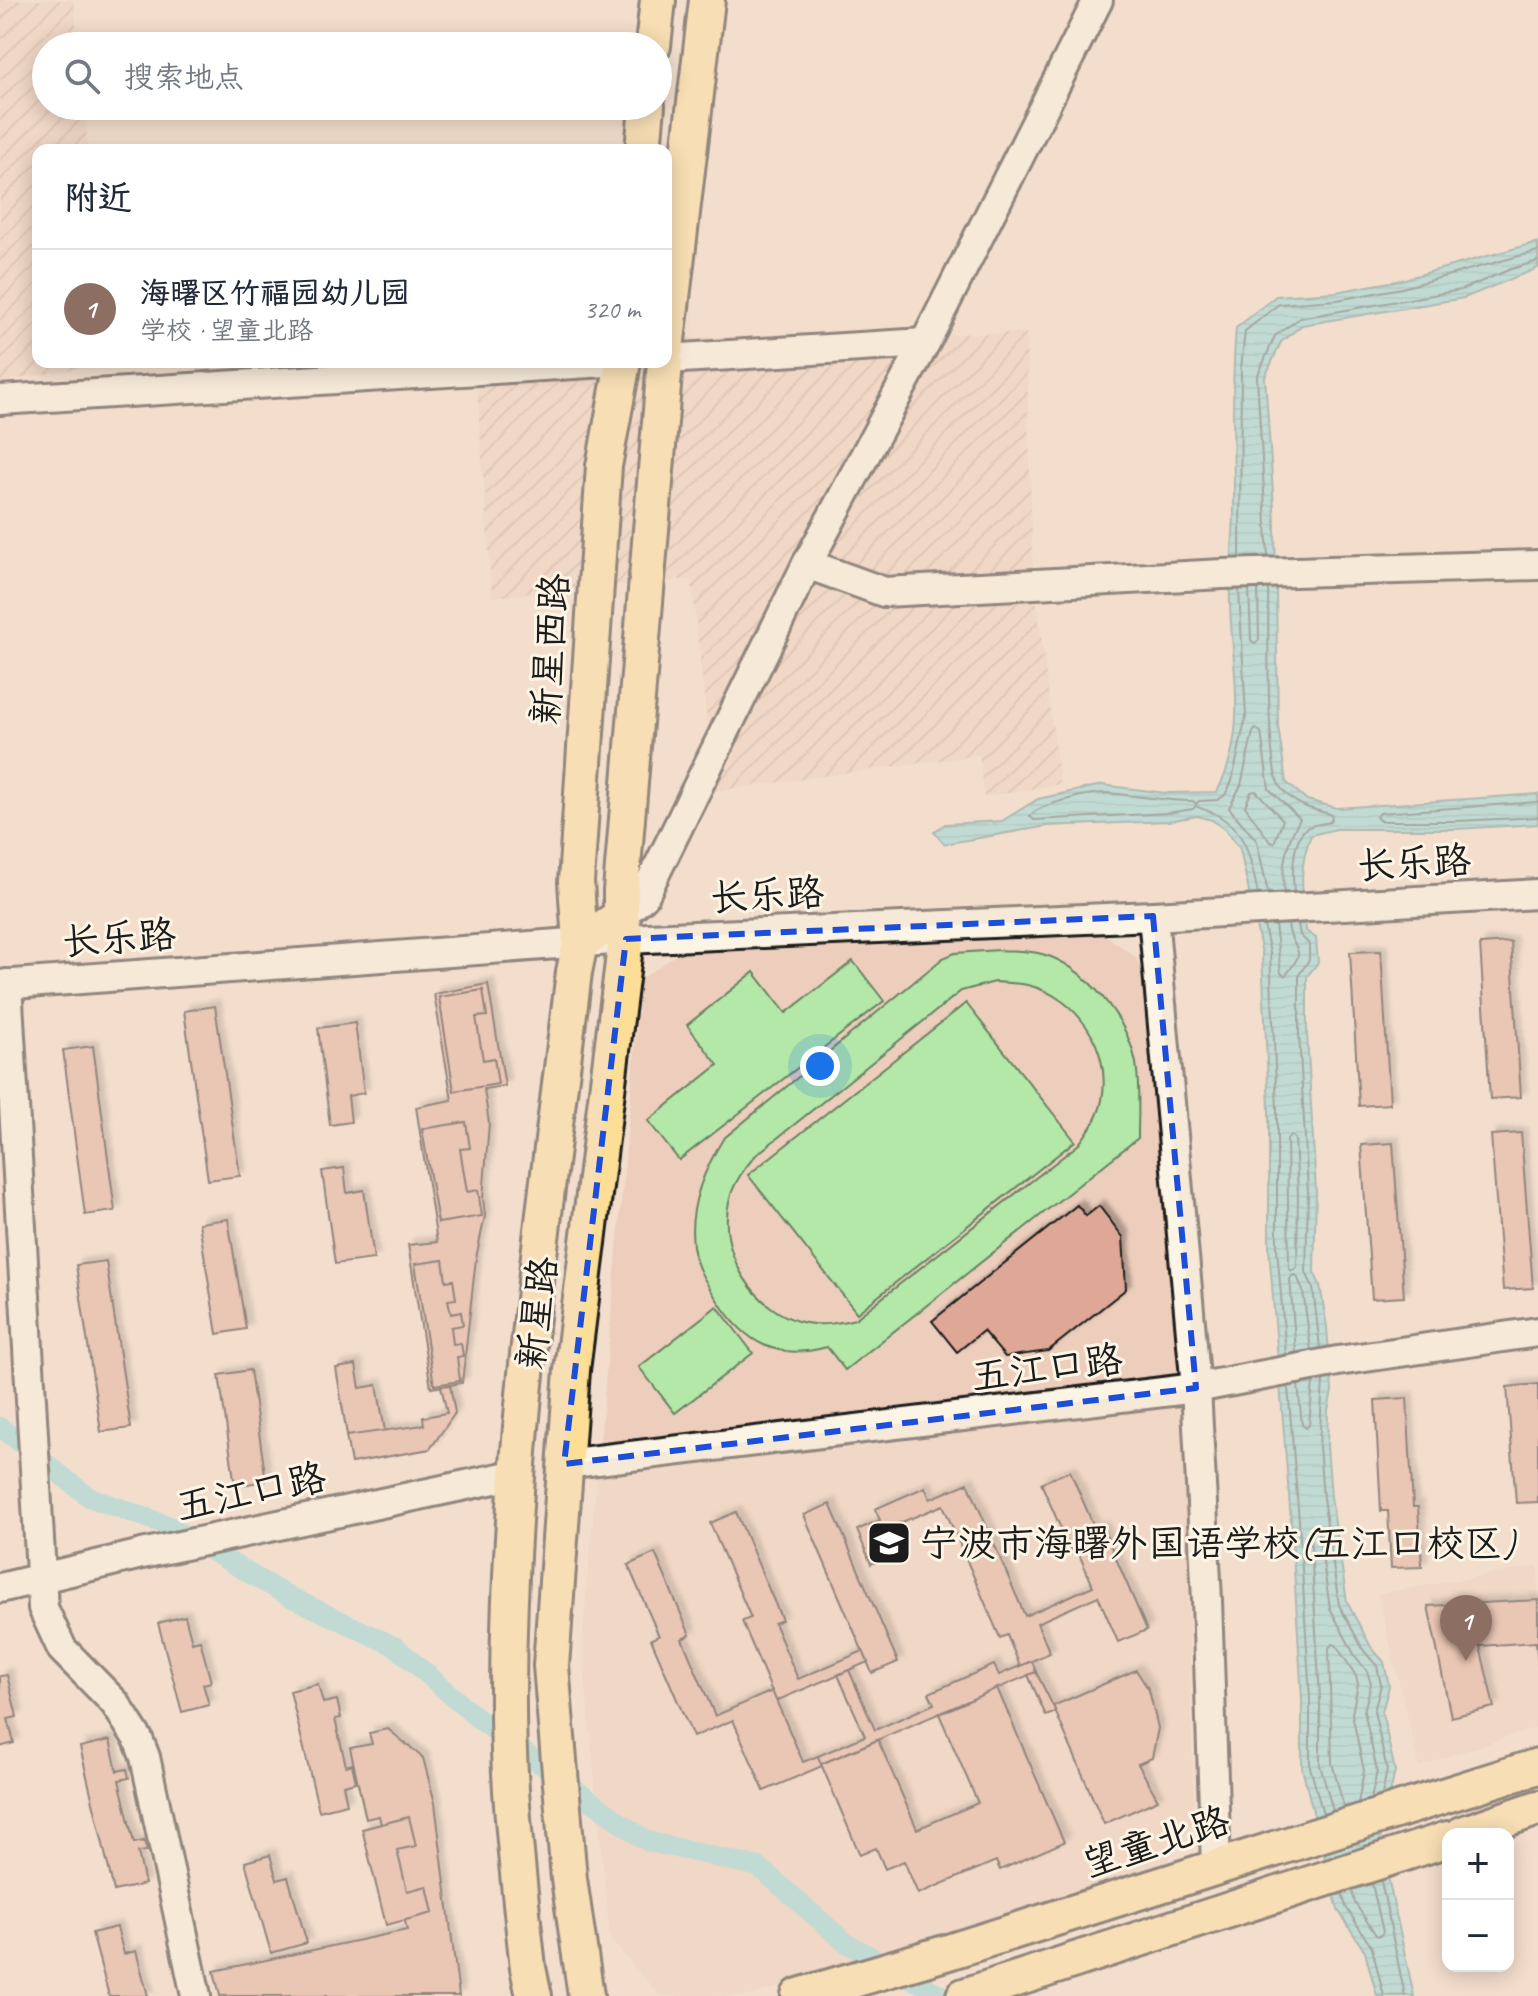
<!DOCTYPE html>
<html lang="zh">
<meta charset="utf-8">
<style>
:root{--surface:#fff;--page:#f2f2f3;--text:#1f2937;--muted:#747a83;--line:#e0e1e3;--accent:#1c1c1c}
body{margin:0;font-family:Caveat,"LXGW WenKai TC",sans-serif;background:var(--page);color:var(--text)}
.controls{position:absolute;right:24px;bottom:24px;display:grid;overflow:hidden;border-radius:16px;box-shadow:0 4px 20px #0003}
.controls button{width:72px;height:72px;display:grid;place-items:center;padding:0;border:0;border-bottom:2px solid var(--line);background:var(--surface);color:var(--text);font:40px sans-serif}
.you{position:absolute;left:820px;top:1066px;width:28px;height:28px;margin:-20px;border:6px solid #fff;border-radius:50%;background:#1a73e8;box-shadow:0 0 0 12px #1a73e833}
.badge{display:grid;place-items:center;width:52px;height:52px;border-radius:50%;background:var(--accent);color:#fff;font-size:26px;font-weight:700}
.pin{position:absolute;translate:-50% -66px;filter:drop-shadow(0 2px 4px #0008)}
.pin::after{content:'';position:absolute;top:42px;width:28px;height:24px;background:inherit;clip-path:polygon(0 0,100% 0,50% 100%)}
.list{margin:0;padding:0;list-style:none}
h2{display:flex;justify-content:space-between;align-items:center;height:104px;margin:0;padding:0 32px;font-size:34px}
h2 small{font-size:26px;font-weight:400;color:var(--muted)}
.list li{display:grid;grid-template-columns:52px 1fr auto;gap:24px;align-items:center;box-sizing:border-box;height:120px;padding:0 32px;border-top:2px solid var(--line)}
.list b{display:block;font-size:30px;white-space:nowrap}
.list p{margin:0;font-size:26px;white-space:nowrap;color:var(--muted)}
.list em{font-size:26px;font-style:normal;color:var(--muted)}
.icon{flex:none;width:44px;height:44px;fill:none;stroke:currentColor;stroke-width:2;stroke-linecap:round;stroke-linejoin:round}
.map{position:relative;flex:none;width:1538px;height:1996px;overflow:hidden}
.search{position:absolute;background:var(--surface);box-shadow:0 4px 20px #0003;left:32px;top:32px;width:640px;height:88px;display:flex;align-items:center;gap:20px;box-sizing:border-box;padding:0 28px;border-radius:44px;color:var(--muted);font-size:30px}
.panel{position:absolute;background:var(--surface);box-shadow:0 4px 20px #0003;left:32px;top:144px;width:640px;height:224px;border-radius:16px}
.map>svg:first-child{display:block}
</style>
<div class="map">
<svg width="1538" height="1996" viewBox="0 0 1538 1996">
<defs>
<pattern id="industrial-furrows" width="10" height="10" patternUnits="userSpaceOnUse" patternTransform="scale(2)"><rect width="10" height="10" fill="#edcebc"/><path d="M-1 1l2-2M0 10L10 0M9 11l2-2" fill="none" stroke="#cbb0a1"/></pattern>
<pattern id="water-rules" width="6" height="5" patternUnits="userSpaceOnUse" patternTransform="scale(2)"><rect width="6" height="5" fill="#85d6dc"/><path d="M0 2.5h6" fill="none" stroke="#72b7bc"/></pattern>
<filter id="shadow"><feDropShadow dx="5.5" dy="-5.5" stdDeviation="2" flood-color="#0004"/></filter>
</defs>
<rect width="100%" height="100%" fill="#f3decd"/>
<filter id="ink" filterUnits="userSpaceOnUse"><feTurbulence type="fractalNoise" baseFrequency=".0125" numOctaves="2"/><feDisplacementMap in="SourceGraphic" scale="16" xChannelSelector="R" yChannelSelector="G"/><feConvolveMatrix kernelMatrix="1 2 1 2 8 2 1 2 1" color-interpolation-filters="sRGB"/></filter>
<g filter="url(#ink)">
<g fill="#edcebc">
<path d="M1099,930L1137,958L1154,1024L1184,1441L1194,1821L1165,1864L1133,1880L749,1996H660L610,1939L582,1644L641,979L684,949Z"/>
<path d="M1538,1566V1727L1419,1766L1378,1594Z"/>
</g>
<g fill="url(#industrial-furrows)">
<path d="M0,0H74L78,46H46V106H84L88,150H38V362L108,363L0,382Z"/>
<path d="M1026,333L1033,574L1060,784L984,797L979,755L715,791L691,579L492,597L475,362H666V338Z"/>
</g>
<g fill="#b4e8a9" stroke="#688262" stroke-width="2" fill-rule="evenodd">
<path d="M999,950C1013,951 1029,950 1042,954C1086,966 1128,1020 1136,1063C1140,1088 1138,1113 1138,1138L845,1370L827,1347C777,1361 745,1343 718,1301C709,1287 699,1273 695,1257C685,1215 702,1173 723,1139L943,958L955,953ZM995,982C1005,983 1017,983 1027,985C1077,996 1112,1049 1102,1100C1099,1117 1089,1130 1079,1144L855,1319C838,1323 823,1326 806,1323C754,1313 715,1249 730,1198C734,1182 745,1168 755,1156L961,991Z"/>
<path d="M853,961L884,1001L679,1160L648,1121L718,1065L687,1025L754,972L786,1013Z"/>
<path d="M966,1003L1075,1141L857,1313L748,1175Z"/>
<path d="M717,1306L753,1353L675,1413L639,1367Z"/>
</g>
<path fill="url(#water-rules)" stroke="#5b8c8f" stroke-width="2" d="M1538,242V268L1464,298L1302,325L1281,342L1265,377L1275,522L1278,726L1286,782L1307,800L1337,808L1538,794V824L1456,829H1336L1311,835C1297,870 1303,894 1306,931L1316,938L1318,963L1307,976V1034L1316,1192L1314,1272L1320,1285L1327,1327L1332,1391L1328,1410L1327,1446L1331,1497L1347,1602L1371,1647L1384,1662L1389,1686L1382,1712L1395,1771L1380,1841L1414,1996H1377L1365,1952L1338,1910L1302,1768V1699L1291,1521L1269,1248V1109L1262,954L1240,849L1225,829L1212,820L1197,816L1169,821L1048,826L944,844L934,832L945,824L1002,821L1038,799L1102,785L1166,793L1217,792C1249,732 1232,668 1230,605C1229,572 1234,539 1234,506C1234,447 1231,387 1236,328L1276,296L1336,292L1401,280Z"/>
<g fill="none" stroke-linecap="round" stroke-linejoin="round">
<g stroke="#466669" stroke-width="2">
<path d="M1268,557L1257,377L1275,336L1300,318L1461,290L1511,269L1538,261"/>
<path d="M1240,558L1241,368L1245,331L1279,304L1337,300L1402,288L1538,251"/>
<path d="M1249,589L1251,640L1255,644L1259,640L1258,589"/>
<path d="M1268,589C1269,621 1265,769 1281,788C1294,805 1310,809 1330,814L1332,818L1330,822C1323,824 1311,824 1305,829C1292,842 1292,875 1294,892"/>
<path d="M1239,590L1246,716L1232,781L1225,795L1218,800L1199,801L1196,804L1193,801C1163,801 1135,795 1105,793C1089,793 1039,804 1030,816L1034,820L1168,813L1193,809L1196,806C1203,810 1212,811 1219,816C1249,834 1251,863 1258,894"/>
<path d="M1256,791L1283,820L1274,843L1270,842L1245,806L1251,792Z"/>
<path d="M1538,802L1380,813L1376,817L1380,821H1456L1538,817"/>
<path d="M1268,893L1257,841L1229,808L1241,785L1253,732L1256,729L1261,732L1269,789L1300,819C1286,842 1281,865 1284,892"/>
<path d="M1298,924L1300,935L1309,944V960L1299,975V1034L1308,1192L1306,1272L1313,1288L1320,1348"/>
<path d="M1275,925L1281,973L1285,976C1311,945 1291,954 1288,924"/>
<path d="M1264,926L1270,953L1277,1109V1248L1286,1355"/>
<path d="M1291,1135L1295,1139L1298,1193L1297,1267L1292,1271L1289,1268L1287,1139Z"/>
<path d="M1296,1353L1290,1279L1293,1275L1297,1276L1303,1291L1311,1350"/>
<path d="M1323,1380L1319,1446L1323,1498L1339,1605L1364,1651L1377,1666L1381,1685L1374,1711L1387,1770L1382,1795"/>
<path d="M1298,1385L1302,1425L1306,1428L1309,1425L1313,1382"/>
<path d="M1288,1387L1299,1521L1310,1698V1767L1323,1814"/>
<path d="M1344,1807L1332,1763L1329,1648L1332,1644L1336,1645L1356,1676L1358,1684L1352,1714L1364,1771L1358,1803"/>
<path d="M1333,1811L1320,1765V1698L1310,1531L1313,1527L1318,1530L1330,1608L1355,1656L1367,1671L1371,1684L1364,1711L1377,1771L1371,1799"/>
<path d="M1381,1881L1405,1996"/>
<path d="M1352,1890L1355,1903L1376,1935L1380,1936L1383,1932L1372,1884"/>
<path d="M1342,1893L1346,1907L1372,1948L1384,1996"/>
</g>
<path stroke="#85d6dc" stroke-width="20" d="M0,1427L89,1497L167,1525L286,1595L396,1647L477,1718L646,1841L759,1867L846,1943L943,1996"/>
</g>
<g fill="#dfa896" stroke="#1c1c1c" stroke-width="2" filter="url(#shadow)">
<path d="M1511,942L1521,1097L1490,1099L1480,944Z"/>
<path d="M1381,951L1390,1104L1359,1106L1350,952Z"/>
<path d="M488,984L505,1086L484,1089L489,1123L483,1198L485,1216L476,1258L462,1383L431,1388L408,1245L437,1242L416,1107L452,1100L434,994Z"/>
<path d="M483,990L487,1016L476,1017L483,1060L494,1058L498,1084L454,1091L439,997Z"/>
<path d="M215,1006L240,1176L208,1180L184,1011Z"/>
<path d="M355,1023L364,1093L348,1096L351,1122L330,1125L318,1028Z"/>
<path d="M93,1046L115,1211L85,1215L63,1050Z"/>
<path d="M466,1122L470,1148L460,1149L467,1192L478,1190L482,1216L438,1223L422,1129Z"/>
<path d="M1521,1133L1533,1288L1503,1290L1491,1135Z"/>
<path d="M1393,1143L1404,1297L1372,1299L1361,1145Z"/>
<path d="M344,1168L347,1193L364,1190L374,1259L335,1264L322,1171Z"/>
<path d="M1077,1205L1086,1216L1099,1206L1123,1237L1126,1289L1048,1351L1005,1357L983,1331L957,1352L932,1321Z"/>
<path d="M228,1219L246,1329L217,1334L199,1223Z"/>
<path d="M443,1260L446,1281L453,1280L456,1299L448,1300L451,1314L461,1312L463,1325L451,1327L453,1344L461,1343L463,1356L457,1357L460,1381L434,1385L415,1264Z"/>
<path d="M106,1261L131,1428L101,1432L76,1265Z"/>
<path d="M356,1365L360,1388L377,1385L389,1454L351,1460L336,1368Z"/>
<path d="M250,1370L266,1481L235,1486L219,1375Z"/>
<path d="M1538,1384V1502L1516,1503L1507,1387Z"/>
<path d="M450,1385L455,1413L430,1449L351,1463L346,1436L424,1425L423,1417L447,1413L441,1386Z"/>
<path d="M1407,1398L1413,1507H1418L1422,1567L1391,1568L1388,1511H1381L1375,1400Z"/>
<path d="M1070,1471L1095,1529L1102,1526L1147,1630L1118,1642L1098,1596L1037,1623L1050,1653L1020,1666L1007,1635L1000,1638L943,1505L880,1531L891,1555L871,1564L857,1530L880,1520L875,1509L925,1487L930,1499L968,1483L1025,1616L1093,1586L1078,1552L1072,1554L1041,1483Z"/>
<path d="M830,1504L898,1662L872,1673L804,1515Z"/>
<path d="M736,1512L782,1620L774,1623L798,1679L863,1651L868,1662L776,1701L742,1621L751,1618L710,1523Z"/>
<path d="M655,1553L690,1635L682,1639L715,1716L772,1691L803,1762L818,1756L822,1766L764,1791L733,1720L693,1737L651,1639L659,1636L628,1565Z"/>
<path d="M1538,1600V1665L1536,1642L1480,1646L1494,1707L1451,1717L1428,1606Z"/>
<path d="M185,1616L192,1642L200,1640L211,1682L203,1684L209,1705L182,1712L158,1623Z"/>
<path d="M1032,1661L1036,1672L821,1764L818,1756L865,1736L838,1675L849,1670L875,1730L934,1704L929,1693L994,1665L999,1675Z"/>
<path d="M1136,1670L1149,1690L1158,1728L1152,1758L1138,1764L1158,1800L1104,1824L1053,1706Z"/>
<path d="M1036,1672L1056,1712L1046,1716L1028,1675Z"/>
<path d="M7,1675L17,1717L8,1719L14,1743L0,1747V1676Z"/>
<path d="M318,1684L323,1703L337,1700L341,1718L335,1719L346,1766L352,1764L356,1782L343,1785L347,1804L319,1811L290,1691Z"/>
<path d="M997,1688L1064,1842L1000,1870L996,1861L918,1894L904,1861L885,1869L876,1848L860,1855L821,1764L878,1740L917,1829L978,1803L939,1714Z"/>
<path d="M388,1729L423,1758L435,1803L459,1996H220L214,1971L407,1930L379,1816L366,1819L350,1748L372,1744L369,1733Z"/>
<path d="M110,1740L117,1771L127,1769L129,1778L119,1780L134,1843L144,1841L147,1851L138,1852L145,1884L114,1891L80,1747Z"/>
<path d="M409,1817L416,1846L397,1850L407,1891L427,1886L433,1913L386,1925L362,1829Z"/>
<path d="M270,1855L277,1880L288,1877L307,1943L271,1953L245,1862Z"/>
<path d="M117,1927L124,1954L136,1951L148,1996H109L92,1933Z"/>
</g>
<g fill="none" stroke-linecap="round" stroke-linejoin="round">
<g stroke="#1c1c1c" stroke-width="34">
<g id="minor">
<path d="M666,359L925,343"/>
<path d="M0,400L606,362"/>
<path d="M807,564L884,592L1223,574L1538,565"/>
<path d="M621,916L644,896L807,564L925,343L1098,0"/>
<path d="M1153,916L1196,1388L1207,1600L1216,1867"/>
<path d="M7,984L43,1608L62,1649L115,1703L138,1739L145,1757L196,1996"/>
<path d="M0,985L626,939L1153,916L1538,894"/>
<path d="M564,1464L1196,1388L1338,1361L1538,1332"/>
<path d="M0,1588L142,1554L518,1474"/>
</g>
</g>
<g stroke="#1c1c1c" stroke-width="40">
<g id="major">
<path d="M653,46L658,0"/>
<path d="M643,150L647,106"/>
<path d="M666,349L707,0"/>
<path d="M580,943L576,882L604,466L623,362"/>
<path d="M1462,1834L1538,1808"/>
<path d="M534,1996L528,1968C518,1875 507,1783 508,1690C509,1449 545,1211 574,972L580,943L621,916"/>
<path d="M586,1996L569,1879L551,1666L572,1370L626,939L621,916V891L665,362"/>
<path d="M799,1996L945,1953L1538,1766"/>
<path d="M964,1996L1448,1839"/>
</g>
</g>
<use href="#minor" stroke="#fcf5e5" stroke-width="28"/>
<use href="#major" stroke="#fdde96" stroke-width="34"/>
</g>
</g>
<path d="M0 0H1538V1996H0ZM1153,916L1196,1388L564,1464L626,939Z" fill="#f3decd" fill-opacity=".55" fill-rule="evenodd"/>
<path fill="none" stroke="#1d4ed8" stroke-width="6" stroke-dasharray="16 10" stroke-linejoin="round" d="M1153,916L1196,1388L564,1464L626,939Z"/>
<defs>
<g id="school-square" transform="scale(2.3)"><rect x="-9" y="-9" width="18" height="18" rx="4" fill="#1c1c1c" stroke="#fcf5e5"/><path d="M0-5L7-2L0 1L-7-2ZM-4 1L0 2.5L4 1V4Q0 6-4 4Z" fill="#fff"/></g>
</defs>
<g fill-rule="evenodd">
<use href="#school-square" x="889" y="1543"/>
</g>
<g text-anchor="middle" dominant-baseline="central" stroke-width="6" stroke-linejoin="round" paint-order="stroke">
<g font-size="38" fill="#1c1c1c" stroke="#fcf5e5">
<text transform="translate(550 649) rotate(-86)">新星西路</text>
<text transform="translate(1414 863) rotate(-3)">长乐路</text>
<text transform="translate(767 895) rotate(-3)">长乐路</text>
<text transform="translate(119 938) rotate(-4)">长乐路</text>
<text transform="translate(537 1313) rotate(-83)">新星路</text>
<text transform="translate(1047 1368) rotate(-7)">五江口路</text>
<text transform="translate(251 1492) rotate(-12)">五江口路</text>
<text transform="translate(1156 1842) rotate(-18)">望童北路</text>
</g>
<g font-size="38" fill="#1c1c1c" stroke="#fcf5e5" text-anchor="start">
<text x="920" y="1543">宁波市海曙外国语学校(五江口校区)</text>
</g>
</g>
</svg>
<div class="controls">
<button>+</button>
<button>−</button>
</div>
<div class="you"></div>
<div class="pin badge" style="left:1466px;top:1661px;background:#8d6e63">1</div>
<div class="search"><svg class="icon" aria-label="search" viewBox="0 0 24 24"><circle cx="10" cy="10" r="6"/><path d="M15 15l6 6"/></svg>搜索地点</div>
<section class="panel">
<h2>附近<small></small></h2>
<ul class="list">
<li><span class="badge" style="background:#8d6e63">1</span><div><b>海曙区竹福园幼儿园</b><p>学校 · 望童北路</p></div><em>320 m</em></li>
</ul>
</section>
</div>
